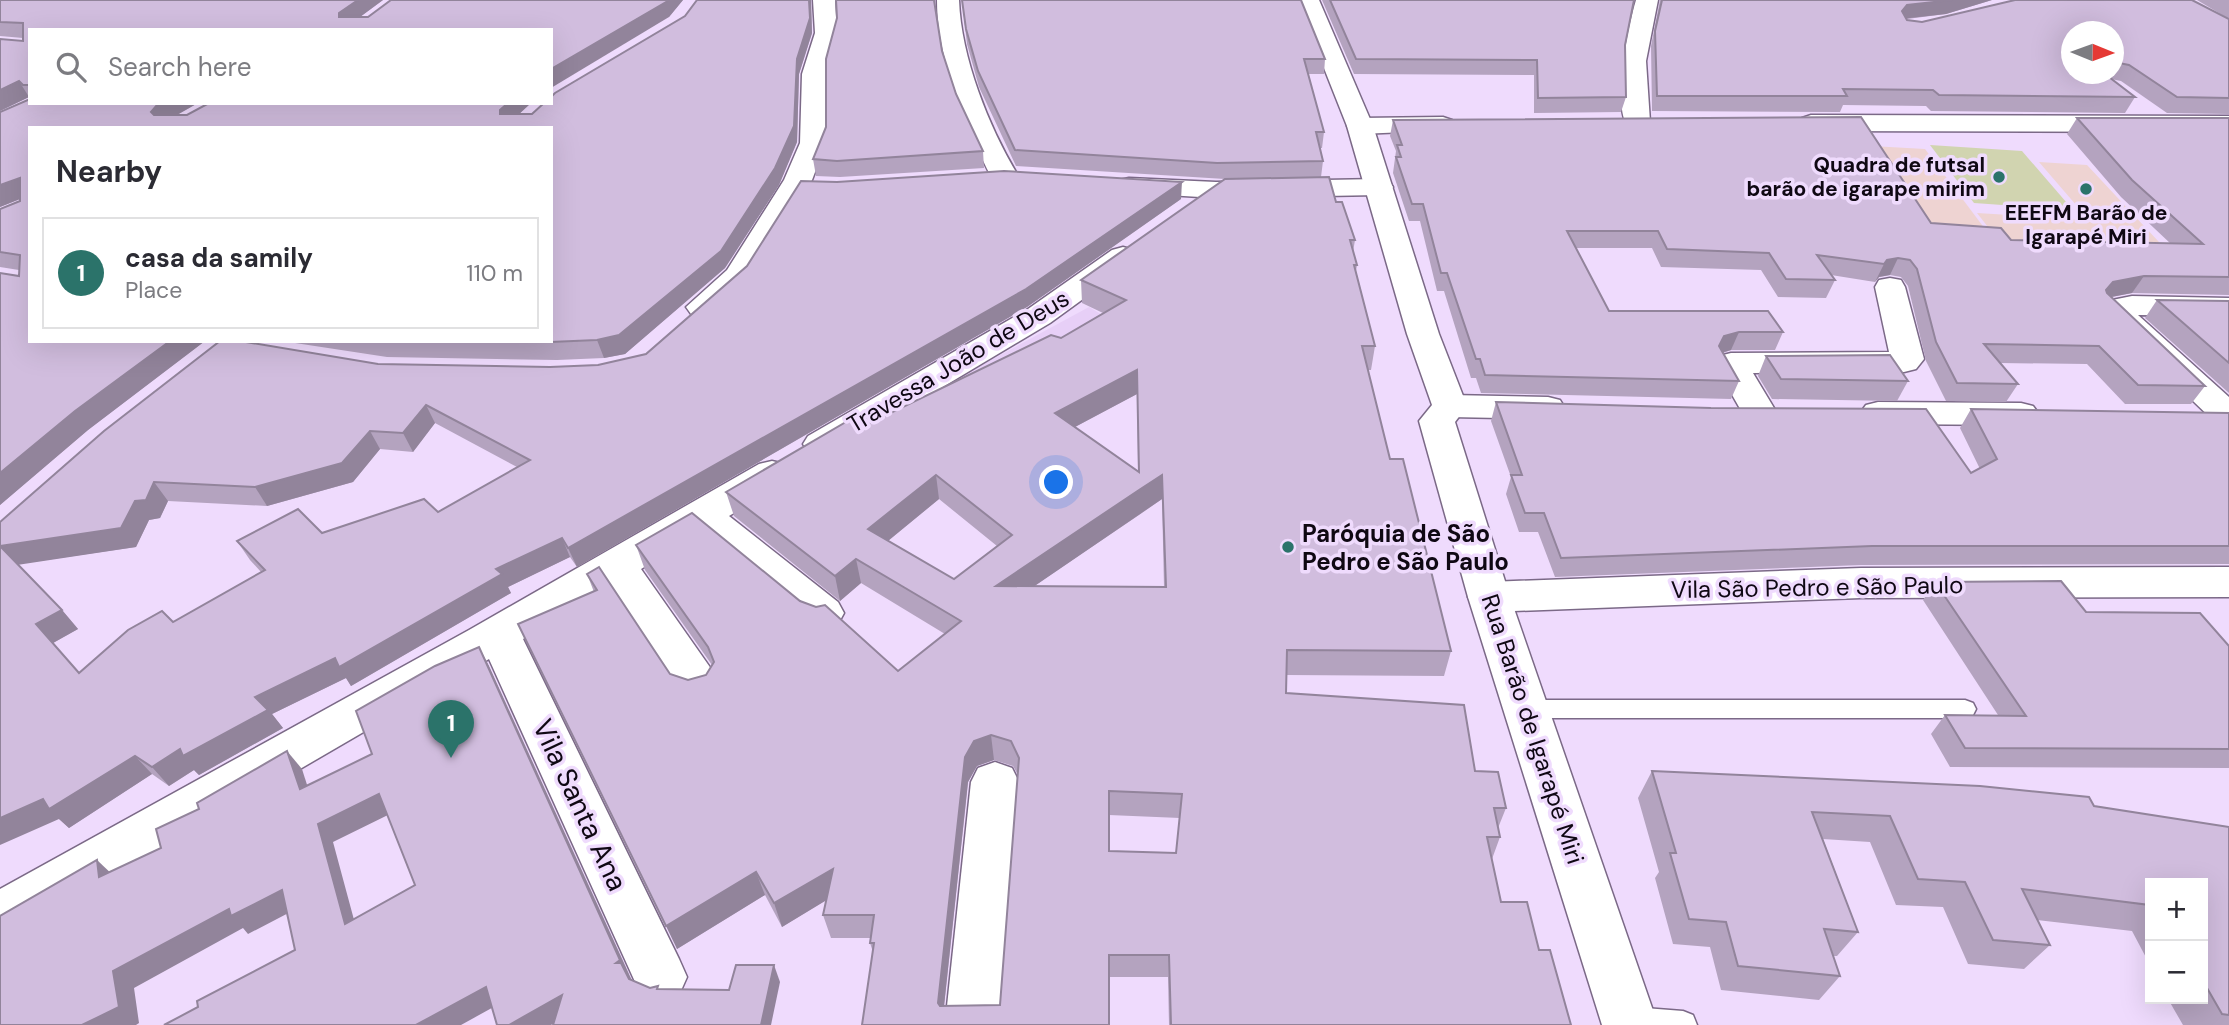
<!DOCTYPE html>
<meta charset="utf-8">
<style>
:root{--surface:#fff;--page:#f7f7f7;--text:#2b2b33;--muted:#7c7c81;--line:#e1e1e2;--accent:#2b736a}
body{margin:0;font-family:"DM Sans",sans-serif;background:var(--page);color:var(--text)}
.controls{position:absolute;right:21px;bottom:21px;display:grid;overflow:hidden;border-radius:0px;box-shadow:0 7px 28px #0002}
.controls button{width:63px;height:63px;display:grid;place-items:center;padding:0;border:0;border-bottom:2px solid var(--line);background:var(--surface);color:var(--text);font:35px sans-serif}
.compass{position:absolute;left:2061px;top:21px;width:63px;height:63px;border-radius:50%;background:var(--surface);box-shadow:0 7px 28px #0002;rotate:91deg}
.you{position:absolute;left:1057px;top:483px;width:24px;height:24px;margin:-18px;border:5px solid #fff;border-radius:50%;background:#1a73e8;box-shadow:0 0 0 10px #1a73e833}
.badge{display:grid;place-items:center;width:46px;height:46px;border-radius:50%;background:var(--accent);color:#fff;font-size:23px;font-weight:700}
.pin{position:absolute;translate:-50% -58px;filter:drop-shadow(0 2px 4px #0008)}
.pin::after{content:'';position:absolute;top:37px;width:24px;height:21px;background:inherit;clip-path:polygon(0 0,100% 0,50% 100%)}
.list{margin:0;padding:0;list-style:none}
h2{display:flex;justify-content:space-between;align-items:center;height:91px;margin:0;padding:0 28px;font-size:30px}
h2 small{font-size:23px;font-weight:400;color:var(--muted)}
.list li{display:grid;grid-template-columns:46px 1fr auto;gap:21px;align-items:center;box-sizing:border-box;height:112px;margin:0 14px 14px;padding:0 14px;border:2px solid var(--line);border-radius:0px}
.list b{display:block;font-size:26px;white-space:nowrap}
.list p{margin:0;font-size:23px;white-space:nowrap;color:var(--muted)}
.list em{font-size:23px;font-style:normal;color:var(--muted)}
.icon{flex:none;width:38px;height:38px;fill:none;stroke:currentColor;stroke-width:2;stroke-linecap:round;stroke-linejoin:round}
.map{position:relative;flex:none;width:2229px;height:1025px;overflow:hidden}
.search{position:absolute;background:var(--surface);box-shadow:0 7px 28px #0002;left:28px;top:28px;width:525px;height:77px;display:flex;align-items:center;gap:18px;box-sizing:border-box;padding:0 24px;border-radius:0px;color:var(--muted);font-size:26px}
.panel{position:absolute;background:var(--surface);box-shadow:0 7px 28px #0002;left:28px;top:126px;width:525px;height:217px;border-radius:0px}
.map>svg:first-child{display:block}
</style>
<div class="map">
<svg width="2229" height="1025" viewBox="0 0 2229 1025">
<rect width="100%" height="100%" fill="#efdbfd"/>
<path fill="#e7cff7" d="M1089,307L1129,331L851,436Z"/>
<g fill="#eed3d2">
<path d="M1782,141L1925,149L1994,241L1829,228Z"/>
<path d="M2039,162L2087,165L2173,257L2002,245L1977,213L2089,220Z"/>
</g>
<path fill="#d1d4b0" d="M1930,145L2022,151L2073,210L1974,203Z"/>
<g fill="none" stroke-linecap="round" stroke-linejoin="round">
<g stroke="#7b6987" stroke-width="3">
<g id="service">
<path d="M1527,700H1965L1973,703L1976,709L1973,715L1965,718H1527L1519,715L1516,709L1519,703Z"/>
<path d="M1632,1007L1683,1011L1693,1015L1697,1025H1620L1618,1021L1622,1011Z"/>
</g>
</g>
<g stroke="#7b6987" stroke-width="3">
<g id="minor">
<path d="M813,0H835L837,33L826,74V143L812,180L749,282L713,314L702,316L691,314L686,307L727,270L784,180L800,143L802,74L815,33Z"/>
<path d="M937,0H959C961,58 989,128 1019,177L1015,183L1005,185L995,183C983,164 976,143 968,123C951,82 937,45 937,0Z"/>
<path d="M1636,0H1658L1646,61L1650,122L1646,127L1637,130L1628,127C1612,104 1628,27 1636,0Z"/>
<path d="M1811,115L2229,116V132L1811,131L1802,128L1798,123L1802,118Z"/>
<path d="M1443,117L1452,120L1456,125L1452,130L1360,134L1351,131L1347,126L1351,121L1360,118Z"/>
<path d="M1129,178L1216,182L1379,179L1389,181L1393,187L1389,193L1379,195L1216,198L1119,192L1115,186L1119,180Z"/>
<path d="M1123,247L1134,250L1138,256L1134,262L1050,323L834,452L821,456L808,452L803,444L808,436L1028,309L1112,250Z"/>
<path d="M1890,278L1901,280L1905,287L1924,359L1916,369L1904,372L1753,373L1777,413L1771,421L1759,424L1747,421L1714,363L1719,356L1731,353L1889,352L1875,287L1879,280Z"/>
<path d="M2132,296L2229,298V316L2138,315L2229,397V427L2217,424L2097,309L2102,302Z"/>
<path d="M1450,395L1548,397L1560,400L1565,408L1560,416L1548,419L1450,417L1438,414L1433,406L1438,398Z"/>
<path d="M1878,402L2021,403L2033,406L2039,414L2033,422L2021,425L1878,424L1866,421L1860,413L1866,405Z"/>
<path d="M772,461L785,464L791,473L785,482L729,516L838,602L844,613L838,624L823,629L808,624L700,534L641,569L714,673L720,685L714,697L698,702L682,697L610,587L523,639L679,959L687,977L679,995L660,1003L641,995L489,659L18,933L0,940V889L469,630L759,464Z"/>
<path d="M2229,567V597L1861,598L1489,612L1474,608L1468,597L1474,586L1489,582L1861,568Z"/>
<path d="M995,762L1012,768L1019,782L1001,1025H945L971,782L978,768Z"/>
</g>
</g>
<g stroke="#7b6987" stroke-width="3">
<path id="secondary" d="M1297,0H1319L1373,126L1439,334L1467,406L1455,422L1510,597L1658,1025H1602L1468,597L1419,421L1432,405L1407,334L1347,126Z"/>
</g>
<use href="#service" fill="#fff" fill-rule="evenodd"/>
<use href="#minor" fill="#fff" fill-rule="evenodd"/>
<use href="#secondary" fill="#fff" fill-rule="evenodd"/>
</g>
<g fill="#b4a3bf" fill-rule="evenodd">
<path d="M0,0H383L360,17H368L391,0H683L669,17L551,30H30V98L29,97L0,111V39L23,41V38L0,36Z"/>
<path d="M697,0H811L812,33L799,74L797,142L779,185L725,268L625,354L604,358L557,360L387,357L282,341H551V128H30V341H205L88,430L0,505V273L19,276V270L0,267V209L20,201V199L0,207V112L30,99V103H198L177,115H187L209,103H531L519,114H532L544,103H551V97L555,93L685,16Z"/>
<path d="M836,0H934L935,13L942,51L956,94L983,151L984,168L840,177L816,176L813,159L826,127L837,18Z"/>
<path d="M962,0H1301L1325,59L1324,74H1308L1324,132L1322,148H1320L1323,161L1321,177L1336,202L1355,240L1353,252L1357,265L1356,271L1375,346L1371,370H1368L1390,459L1451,651L1444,676L1286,675V693L1475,771L1506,808L1498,828L1500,837L1492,859L1501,902L1539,950L1571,1025H1169L1168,977H1110L1109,1025H862L873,952L870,943L871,938H831L823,915L826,900L782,927L765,895L677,949L594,592L587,574L670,674L688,680L706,675L712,665L645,570L636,545L800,601L898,671L945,634L861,583L840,601L734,516L726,492L870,423L1061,338L1103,313L1082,303L1081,280L1225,179L1016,166L979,87L967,44ZM1137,394L1138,472L1075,427ZM939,499L997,546L954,579L888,541ZM1162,499L1164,587L1034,586L1139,515ZM994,760L1013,766L1018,775L1000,1005L944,1006L968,782L977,766ZM1109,815L1180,818L1176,853L1109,851Z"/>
<path d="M1322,0H1634L1625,45L1626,97L1621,112L1534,113V75L1354,74Z"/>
<path d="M1660,0H1992L1946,14L1907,19V20L1922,22L2229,19V114L2167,113L2121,81L2111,79L2135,97L2125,113L1931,111L1926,106L1843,105L1840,112L1652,111L1651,46ZM2113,32V74H2071Z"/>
<path d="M2197,0H2229V19Z"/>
<path d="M2077,118H2229V295L2132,293L2111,297L2205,386L2191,404H2125L2087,364L2000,363L2018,384L2006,402L1946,401L1926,361L1908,286L1901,277L1890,275L1879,277L1875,282L1831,275L1835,280L1826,298L1778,297L1761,270L1661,267L1652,248H1576L1609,311L1783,332L1775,350H1731L1723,353L1739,381L1731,399L1481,393L1476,378H1471L1444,291H1437L1420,221H1409L1393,173L1396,151L1390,136L1393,120L1931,223L2011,240L2171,244L2121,197L2067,134Z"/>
<path d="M1181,199L1027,307L577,567L570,557L508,587L511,593L351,686L346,678L272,714L283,728L199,775L194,770L169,786L152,774L69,828L59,819L0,522L378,364L550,367L598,365L646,354ZM435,423L517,467L438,512L322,533L237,541L250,560L261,572L173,622L79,673L53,643L78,629L62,610L18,564L136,547L149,520L160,518L168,501L267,506L353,482L380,449L413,452Z"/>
<path d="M2157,300L2229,301V393L2145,318Z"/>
<path d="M1766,356L1908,381L1897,401L1772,399L1758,376Z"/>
<path d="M1496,402L1971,473L1980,469L1960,428L1971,409L2229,413V564L1861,565L1555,577L1538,532H1519L1506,494L1511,477L1491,421Z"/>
<path d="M1935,582L2086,612L2229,646V768L1950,767L1931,734L1945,715H1998L1923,600Z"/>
<path d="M1652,771L2094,806L2229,827V1025H2183L2168,999H2203V883H2150V965L2132,931L2037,920L2050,945L2024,969L1968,964L1943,907L1896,905L1870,842L1823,839L1858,932L1837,956H1833L1840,976L1819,1000L1721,990L1710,947L1673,944L1655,878L1659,872L1638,798Z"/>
</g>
<g fill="#92849b">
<path d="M358,0H383L345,28L339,17V13Z"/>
<path d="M668,0H683L669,17L551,88V69Z"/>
<path d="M809,0H811L812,33L799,74L797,142L779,185L725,268L625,354L604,358L597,340Z"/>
<path d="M1952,0H1992L1946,14L1901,19L1902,11L1907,5Z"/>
<path d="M2119,63L2113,73V64Z"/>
<path d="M2104,74H2113L2111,78Z"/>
<path d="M19,81L29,97L0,111V90Z"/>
<path d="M160,103H198L166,121L161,128L151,112L157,105Z"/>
<path d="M508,103H531L506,126L500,114V110Z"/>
<path d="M20,178L30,195L0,207V185Z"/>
<path d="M1182,182L1181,199L1027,307L577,567L568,548Z"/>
<path d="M1898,258L1890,275L1879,277L1875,282L1884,264L1887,260Z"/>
<path d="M2144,276L2132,293L2101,299L2106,290L2113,282Z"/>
<path d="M1739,332L1731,350L1717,354L1719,346L1724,336Z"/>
<path d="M170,341H205L88,430L0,505V473L75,411Z"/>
<path d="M1137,370V394L1056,437L1055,413Z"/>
<path d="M426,405L435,423L413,452L403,433Z"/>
<path d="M370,431L380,449L353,482L267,506L255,487Z"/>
<path d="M936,475L939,499L872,554L868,529Z"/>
<path d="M1162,475V499L998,611L996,586Z"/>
<path d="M154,482L168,501L160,518L149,520L136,547L17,565L0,546L135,501Z"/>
<path d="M562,538L570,557L508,587L511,593L351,686L346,678L272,714L283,728L199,775L194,770L169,786L152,767L255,697L496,569Z"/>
<path d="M856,559L861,583L840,601L835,576Z"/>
<path d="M62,610L78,629L53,643L36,624Z"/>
<path d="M479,647L489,666L639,996L616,963Z"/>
<path d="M991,735L994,760L977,766L968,782L942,1025L938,1003L965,757L974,741Z"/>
<path d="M287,751L302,769L314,807L300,789Z"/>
<path d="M135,756L152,774L69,828L59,819L0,845V818Z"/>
<path d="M379,794L392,813L333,842L360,942L345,924L318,824Z"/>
<path d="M97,860L116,878L99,877Z"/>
<path d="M833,869L840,892L782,927L774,903Z"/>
<path d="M756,872L765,895L677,949L666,926Z"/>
<path d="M282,890L298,908L248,934L243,928L134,988L139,1023L136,1025H82L113,971L229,909Z"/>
<path d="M774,965L780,982L771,1025H761Z"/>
<path d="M486,987L499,1004L461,1025H416Z"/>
<path d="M562,995L574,1012L551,1025H509Z"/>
</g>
<g fill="#d1bdde" stroke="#92849b" stroke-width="2" fill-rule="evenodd">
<path d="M0,0H358L339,13V17H368L391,0H668L666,2L551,69V30H30V85H23L19,81L0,90V39L23,41V23L0,22Z"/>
<path d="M697,0H809L810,18L797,59L794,126L775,168L721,251L619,335L597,340L550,342L495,341H551V128H30V341H170L75,411L0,473V273L19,276L20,255L0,252V209L20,201V178L0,185V112L30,99V103H160L157,105L151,112L154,115H187L209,103H508L500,110V114H532L544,103H551V97L555,93L685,16Z"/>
<path d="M836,0H934L942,51L956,94L983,151L837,161L813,159L826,127V59L837,18Z"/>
<path d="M962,0H1301L1325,59H1304L1324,132H1316L1323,161L1217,163L1015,150L978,71L966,29Z"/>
<path d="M1330,0H1634L1625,45L1626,97L1538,98L1537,60L1356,59Z"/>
<path d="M1662,0H1952L1907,5L1902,11L1907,20L1922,22L2015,0H2192L2229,19V98L2177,97L2129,65L2119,63L2113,64V32H2071V74H2105L2135,97L1939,95L1933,90L1843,89L1847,96H1657L1655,31Z"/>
<path d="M1861,117L1931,223L2001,228L2011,240L2203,244L2132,180L2077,118H2229V277L2144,276L2113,282L2106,290L2107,293L2205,386L2138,385L2099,346L1984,344L2018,384L1957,383L1936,342L1917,269L1910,260L1898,258L1887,260L1884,264L1817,255L1835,280L1786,279L1769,253L1667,249L1658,231H1567L1609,311H1768L1783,332H1739L1724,336L1719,346L1739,381L1485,375L1480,359H1476L1447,273H1441L1423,204H1412L1396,157H1401L1397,145H1402L1393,120Z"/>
<path d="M1004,171L1182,182L1026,289L568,548L562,538L496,569L502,574L339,667L335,658L255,697L268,710L183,756L180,749L152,767L135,756L49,809L43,799L0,818V522L104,431L220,341H240L378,364L550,367L598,365L646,354L747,266L801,181L837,182ZM426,405L530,460L438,512L424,499L322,533L298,509L237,541L265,570L173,622L162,611L128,630L79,673L36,624L62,610L0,546L121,528L135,501L146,500L154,482L255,487L342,463L370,431L403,433Z"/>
<path d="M1329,177L1336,202H1342L1355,240H1350L1357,265H1354L1375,346H1362L1390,459H1403L1451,651L1287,650L1286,693L1464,705L1475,771L1498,772L1506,808H1494L1500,837H1487L1501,902H1527L1539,950H1550L1571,1025H1171L1169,955H1109V1025H862L874,943H870L874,915H823L833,869L774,903L756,872L666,926L518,624L597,590L587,574L599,567L670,674L688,680L706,675L714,662L708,647L636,545L692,513L800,601L816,607L825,605L898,671L961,621L856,559L835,576L726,492L863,412L870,423L1051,335L1061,338L1126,300L1081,280L1225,179ZM1137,370L1139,472L1055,413ZM936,475L1012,535L954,579L868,529ZM1162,475L1166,587L996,586L1139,490ZM991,735L1011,741L1019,758L1000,1005L940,1006L938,1003L965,757L974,741ZM1109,791L1182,794L1176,853L1109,851Z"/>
<path d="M2157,300L2229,301V363Z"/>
<path d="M1890,355L1908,381L1781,379L1766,356Z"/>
<path d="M1496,402L1711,408L1926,409L1971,473L1997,459L1971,409L2229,413V546H1872L1561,558L1544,513H1525L1511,475H1522Z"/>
<path d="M2061,581L2086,612L2200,613L2229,646V749L1965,748L1945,715L2026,716L1935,582Z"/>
<path d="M479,647L620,960L616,963H621L629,979L650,988L658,986L657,989L729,990L736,965H774L761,1025H553L562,995L509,1025H497L486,987L416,1025H164L198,1007L197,1001L295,950L282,890L231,916L229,909L113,971L119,1007L82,1025H0V916L97,860L99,877L161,848L156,829L199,809L197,803L287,751L300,789L372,754L356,711L435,666ZM379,794L415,885L345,924L318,824Z"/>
<path d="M1652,771L1980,786L2089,797L2094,806L2229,827V1015L2222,1014L2203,981V883H2150V905L2022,889L2050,945L1993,940L1965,882L1918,879L1890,816L1812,812L1858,932L1824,929L1840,976L1738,966L1726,922L1689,919L1670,853H1676Z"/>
</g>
<g fill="#2b736a" stroke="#efdbfd" stroke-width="2.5">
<circle cx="1999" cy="177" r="7"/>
<circle cx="2086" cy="189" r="7"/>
<circle cx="1288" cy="547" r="7"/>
</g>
<g text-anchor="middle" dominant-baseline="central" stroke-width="7" stroke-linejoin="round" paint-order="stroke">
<g font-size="21" font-weight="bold" fill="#0f0813" stroke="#efdbfd" text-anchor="end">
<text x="1985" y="165">Quadra de futsal<tspan x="1985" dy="24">barão de igarape mirim</tspan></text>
<text x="2086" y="213" text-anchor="middle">EEEFM Barão de<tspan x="2086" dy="24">Igarapé Miri</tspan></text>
</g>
<g font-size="24" fill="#0f0813" stroke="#efdbfd">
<text transform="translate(958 361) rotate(-31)">Travessa João de Deus</text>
<text transform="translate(1817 587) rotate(-1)">Vila São Pedro e São Paulo</text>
<text transform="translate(1533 729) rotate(72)">Rua Barão de Igarapé Miri</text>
</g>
<g font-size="24" font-weight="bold" fill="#0f0813" stroke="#efdbfd" text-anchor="start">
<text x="1302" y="533">Paróquia de São<tspan x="1302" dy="28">Pedro e São Paulo</tspan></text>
</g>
<g font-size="28" fill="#0f0813" stroke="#efdbfd">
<text transform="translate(580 805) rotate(65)">Vila Santa Ana</text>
</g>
</g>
</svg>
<div class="controls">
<button>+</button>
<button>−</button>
</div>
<svg class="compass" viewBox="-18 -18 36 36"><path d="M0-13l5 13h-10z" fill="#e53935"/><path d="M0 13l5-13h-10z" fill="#7c7c81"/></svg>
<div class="you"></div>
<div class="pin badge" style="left:451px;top:758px">1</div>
<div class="search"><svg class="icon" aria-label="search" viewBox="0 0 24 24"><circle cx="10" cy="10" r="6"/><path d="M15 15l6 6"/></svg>Search here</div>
<section class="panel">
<h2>Nearby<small></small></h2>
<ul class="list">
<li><span class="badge">1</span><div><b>casa da samily</b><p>Place</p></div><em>110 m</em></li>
</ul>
</section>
</div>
